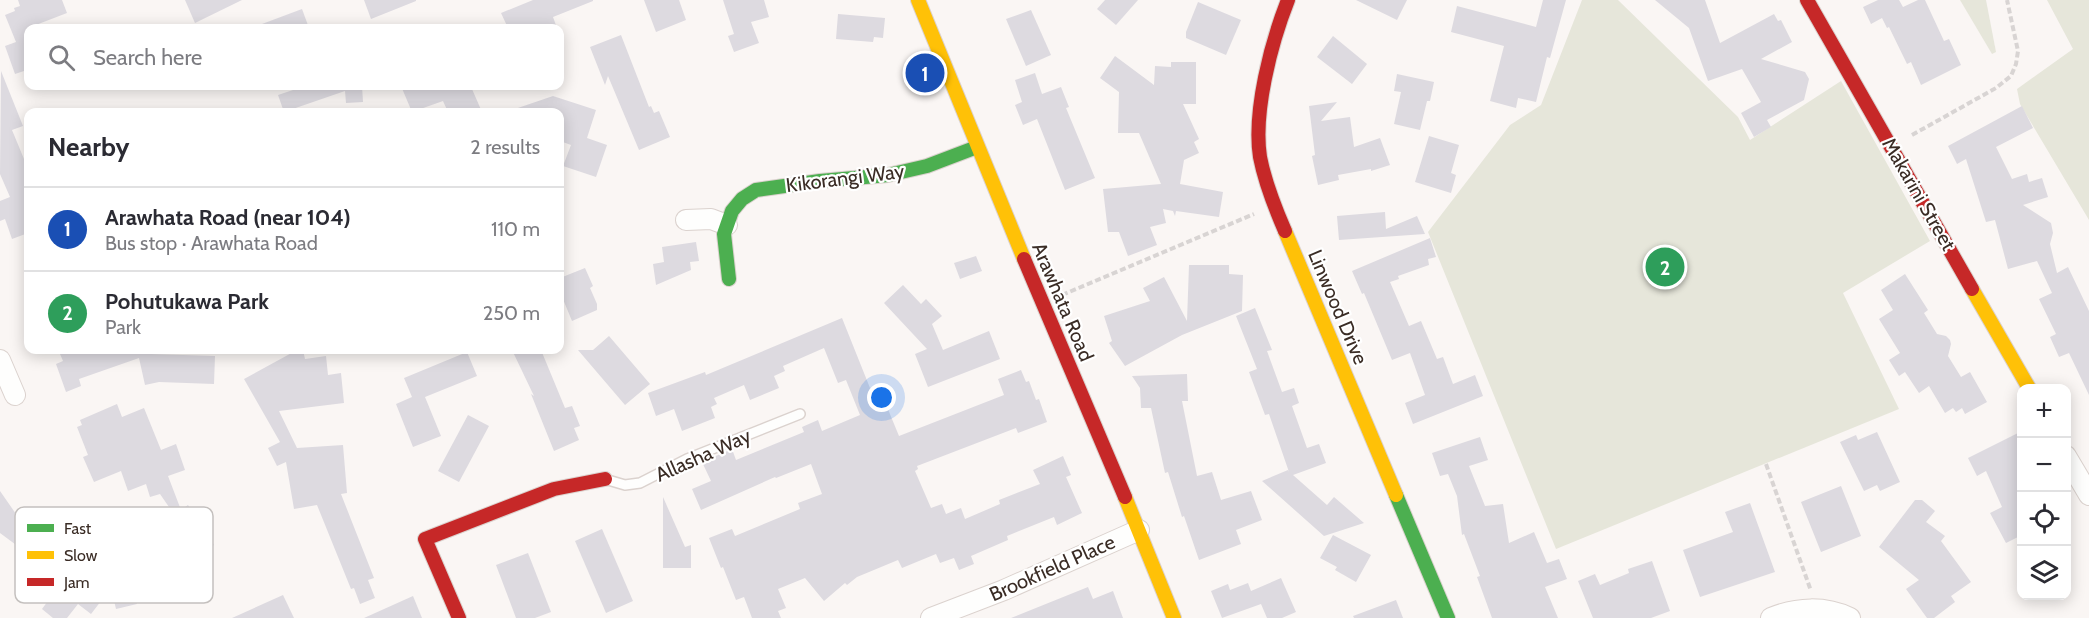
<!DOCTYPE html>
<meta charset="utf-8">
<style>
:root{--surface:#fff;--page:#f2f2f3;--text:#2b2b33;--muted:#7c7c81;--line:#e1e1e2;--accent:#ea580c}
body{margin:0;font-family:Cabin,sans-serif;background:var(--page);color:var(--text)}
.controls{position:absolute;right:18px;bottom:18px;display:grid;overflow:hidden;border-radius:12px;box-shadow:0 3px 15px #0003}
.controls button{width:54px;height:54px;display:grid;place-items:center;padding:0;border:0;border-bottom:2px solid var(--line);background:var(--surface);color:var(--text);font:30px sans-serif}
.you{position:absolute;left:882px;top:398px;width:21px;height:21px;margin:-15px;border:4px solid #fff;border-radius:50%;background:#1a73e8;box-shadow:0 0 0 9px #1a73e833}
.badge{display:grid;place-items:center;width:39px;height:39px;border-radius:50%;background:var(--accent);color:#fff;font-size:20px;font-weight:700}
.pin{position:absolute;translate:-50% -50%;border:3px solid #fff;box-shadow:0 2px 6px #0006}
.list{margin:0;padding:0;list-style:none}
h2{display:flex;justify-content:space-between;align-items:center;height:78px;margin:0;padding:0 24px;font-size:26px}
h2 small{font-size:20px;font-weight:400;color:var(--muted)}
.list li{display:grid;grid-template-columns:39px 1fr auto;gap:18px;align-items:center;box-sizing:border-box;height:84px;padding:0 24px;border-top:2px solid var(--line)}
.list b{display:block;font-size:22px;white-space:nowrap}
.list p{margin:0;font-size:20px;white-space:nowrap;color:var(--muted)}
.list em{font-size:20px;font-style:normal;color:var(--muted)}
.icon{flex:none;width:33px;height:33px;fill:none;stroke:currentColor;stroke-width:2;stroke-linecap:round;stroke-linejoin:round}
.map{position:relative;flex:none;width:2089px;height:618px;overflow:hidden}
.search{position:absolute;background:var(--surface);box-shadow:0 3px 15px #0003;left:24px;top:24px;width:540px;height:66px;display:flex;align-items:center;gap:15px;box-sizing:border-box;padding:0 21px;border-radius:12px;color:var(--muted);font-size:22px}
.panel{position:absolute;background:var(--surface);box-shadow:0 3px 15px #0003;left:24px;top:108px;width:540px;height:246px;border-radius:12px}
.map>svg:first-child{display:block}
</style>
<div class="map">
<svg width="2089" height="618" viewBox="0 0 2089 618">
<rect width="100%" height="100%" fill="#faf6f4"/>
<g fill="#e6e6da">
<path d="M1582,0H1618L1738,117L1750,140L1841,81L1930,241L1843,293L1899,409L1556,549L1428,232L1510,125L1541,105Z"/>
<path d="M1960,0H1986L1996,52L1992,54Z"/>
<path d="M2047,0H2089V220L2020,104L2017,89L2073,49Z"/>
</g>
<g fill="#dddae0">
<path d="M18,0H62L67,13L28,28V72L27,70L15,74L5,46L16,42L5,15L15,11L14,8L20,6Z"/>
<path d="M185,0H242L195,23Z"/>
<path d="M364,0H416V1L371,19Z"/>
<path d="M533,0H593V1L553,17L557,28H508L501,13Z"/>
<path d="M644,0H679L686,20L656,32Z"/>
<path d="M723,0H764L769,17L751,22L759,43L734,52L728,36L734,34Z"/>
<path d="M1105,0H1138L1116,25L1097,9Z"/>
<path d="M1356,0H1407L1397,20Z"/>
<path d="M1543,0H1566L1550,58L1547,57L1536,102L1518,98L1516,108L1490,101L1504,46L1451,32L1457,6L1536,27Z"/>
<path d="M1655,0H1705L1720,43L1774,14L1778,21L1781,20L1792,42L1761,59L1805,72L1809,79L1804,100L1767,120L1771,127L1754,137L1741,113L1761,102L1742,69L1708,81L1689,28Z"/>
<path d="M1878,0H1899L1903,7L1918,0H1925L1944,41L1949,39L1961,65L1921,85L1911,62L1907,64L1889,27L1887,28L1882,18L1871,24L1863,7Z"/>
<path d="M1198,2L1241,20L1226,55L1186,38V32Z"/>
<path d="M302,9L309,28H254V27Z"/>
<path d="M1031,10L1051,55L1026,66L1006,19Z"/>
<path d="M838,14L885,18L883,38L874,37L873,42L836,39Z"/>
<path d="M621,35L649,107L651,106L654,113L659,111L670,137L639,150L608,76L605,85L590,47Z"/>
<path d="M1333,36L1367,64L1352,84L1317,57Z"/>
<path d="M1115,56L1154,85L1155,66L1171,67V62H1196V104H1183L1199,139L1194,142L1199,153L1184,160L1180,184L1223,192L1219,217L1176,211L1175,216L1173,211L1163,209L1166,223L1150,227L1157,245L1128,256L1119,232H1108L1103,189L1161,184L1139,133H1118L1119,92L1100,78Z"/>
<path d="M1,71L23,126L12,130L24,159L28,157V233L12,239L5,219L0,221V201L10,197L0,174Z"/>
<path d="M1035,73L1042,94L1061,87L1069,107L1066,108L1095,178L1065,190L1037,119L1023,125L1015,105L1022,102L1015,80Z"/>
<path d="M1397,74L1434,82L1430,101H1427L1420,130L1394,124L1401,92L1394,91Z"/>
<path d="M305,86H362L363,102L346,103L345,91L284,112L278,95Z"/>
<path d="M401,86H481L472,89L482,112H448L443,101L412,112Z"/>
<path d="M553,96L596,110L587,138L607,145L596,177L563,166L571,145L560,141V112H512V110Z"/>
<path d="M1337,102L1321,121L1350,117L1354,147L1380,138L1390,165L1371,171V169L1338,175L1339,180L1318,185L1312,156L1315,155L1309,106Z"/>
<path d="M2022,106L2033,128L1996,147L2012,179L2027,174L2029,182L2042,178L2048,197L2023,205L2051,223L2053,233L2050,244L2057,273L2068,267L2089,311V395L2069,353L2059,357L2050,337L2056,334L2039,299L2052,293L2037,261L2008,269L1995,220L1986,222L1966,159L1957,164L1948,146Z"/>
<path d="M1429,136L1459,145L1451,173L1456,175L1451,193L1415,182Z"/>
<path d="M1385,212L1386,229L1417,216L1425,234L1339,240L1337,216Z"/>
<path d="M1430,238L1436,257L1428,259L1429,265L1398,276L1399,279L1390,282L1409,326L1421,321L1437,359L1443,357L1453,384L1475,375L1483,396L1413,424L1405,403L1425,395L1410,353L1392,360L1364,293L1362,294L1352,271Z"/>
<path d="M696,242L699,261L690,262L691,270L656,285L653,264L664,262L662,247Z"/>
<path d="M976,256L982,271L960,279L954,263Z"/>
<path d="M1189,265H1229V274L1243,275L1242,311L1182,335L1125,366L1109,343L1112,341L1104,316L1150,301L1143,288L1164,277L1187,321Z"/>
<path d="M585,268L593,286L590,288L597,304V310L572,321L560,292V278Z"/>
<path d="M1905,274L1928,310L1924,313L1937,334L1946,336L1950,340L1951,344L1948,356L1961,377L1970,372L1987,402L1965,414L1962,408L1956,412L1953,408L1945,413L1929,386L1919,393L1905,372L1899,376L1889,360L1900,353L1879,319L1893,310L1881,290Z"/>
<path d="M903,285L921,304L926,299L942,316L932,324L943,350L989,331L1000,359L928,387L915,354L927,349L884,303Z"/>
<path d="M1255,308L1272,350L1267,351L1282,392L1294,388L1299,403L1292,406L1307,448L1319,444L1326,463L1293,475L1327,505L1334,497L1364,523L1324,536L1262,481L1288,470L1289,472L1269,414L1265,415L1249,372L1257,369L1236,316Z"/>
<path d="M842,318L870,388L878,385L899,436L1004,395L998,379L1021,370L1026,382L1029,381L1036,400L1039,399L1047,422L1018,433L1016,428L917,466L918,469L915,471L931,508L942,504L946,514L961,508L965,519L1000,504L999,500L1040,484L1033,470L1063,456L1071,475L1066,477L1082,513L1057,525L1054,517L1007,536L1008,540L971,556L974,564L959,570L954,558L940,563L936,554L902,568L898,560L857,577L847,585L845,583L824,601L805,578L778,589L786,608L778,611L781,618H752L744,597L736,600L723,567L721,568L709,538L732,529L735,536L800,509L798,503L822,494L811,464L776,478L775,477L701,510L692,489L711,481L702,462L732,449L736,460L804,432L802,427L818,420L822,431L860,415L846,380L838,383L824,348L783,366L785,371L774,376L779,388L750,400L744,385L714,398L717,404L711,407L715,418L682,431L674,409L656,416L648,393L705,372L706,375Z"/>
<path d="M609,336L650,384L625,405L578,350H593Z"/>
<path d="M74,350H156V352L151,354L215,356L214,384L159,382L145,385L139,358L79,379L81,386L66,392L56,364L63,361L60,354Z"/>
<path d="M297,350H303L305,359L326,356L328,375L341,373L344,403L279,411L297,448L343,445L347,493L341,494L374,578L368,580L375,598L360,604L354,588L351,589L317,505L294,509L286,462L277,466L268,448L280,442L244,379Z"/>
<path d="M512,350H541L565,408L572,406L580,426L574,428L579,440L554,451L531,394L534,396Z"/>
<path d="M467,352L477,376L425,397L441,436L413,447L396,404L412,397L404,378Z"/>
<path d="M1187,374L1188,401H1182L1197,476L1212,472L1221,500L1251,491L1262,520L1236,530L1241,544L1199,560L1184,516L1182,517L1168,472L1165,473L1151,408H1141L1140,388L1132,376Z"/>
<path d="M117,404L122,417L144,408L161,450L176,444L185,470L168,476L181,510L188,505L214,545L200,554L192,543L176,554L135,595L137,604L116,609L111,588L91,614L78,604L67,618H53L42,609L56,590L23,566L31,556L0,533V491L16,514L21,508L66,540L57,552L84,573L129,564L160,532L178,520L160,494L150,497L146,484L128,491L121,471L94,482L83,457L88,455L77,427L82,425L80,420Z"/>
<path d="M468,415L489,426L459,482L438,471Z"/>
<path d="M2022,431V535L2006,543L1990,513L2002,507L1986,471L1977,476L1968,458Z"/>
<path d="M1877,432L1900,482L1880,491L1877,485L1864,491L1840,442L1856,435L1858,440Z"/>
<path d="M1480,437L1488,460L1469,466L1485,506L1503,504L1509,543L1534,532L1547,563L1559,559L1567,579L1545,587L1558,618H1492L1477,577L1480,576L1464,534L1462,535L1457,496L1448,474L1440,476L1432,453Z"/>
<path d="M1841,486L1861,536L1821,552L1801,502Z"/>
<path d="M663,497L685,547L691,545V568H663Z"/>
<path d="M1915,500H1922L1935,511L1926,522L1945,536L1941,541L1971,582L1951,596L1955,602L1934,618H1927L1906,589L1919,580L1879,547Z"/>
<path d="M1750,503L1775,572L1700,597L1683,550L1733,532L1725,512Z"/>
<path d="M602,529L633,601L606,613L575,541Z"/>
<path d="M1333,535L1371,555L1356,582L1335,570L1337,567L1320,558Z"/>
<path d="M528,553L551,612L535,618H516L496,565Z"/>
<path d="M1652,561L1670,611L1651,618H1593L1578,581L1595,574L1600,585L1629,573L1628,569Z"/>
<path d="M1281,578L1296,612L1282,618H1267L1261,604L1222,618L1211,591L1228,584L1230,590L1248,583L1251,591Z"/>
<path d="M1088,587L1093,599L1113,591L1123,618H1011Z"/>
<path d="M283,595L294,618H232Z"/>
<path d="M413,596L422,618H364Z"/>
<path d="M1396,600L1403,618H1354L1353,616Z"/>
</g>
<g fill="none" stroke-linecap="round" stroke-linejoin="round">
<g stroke="#dbd2ce" stroke-width="12">
<path id="lane" d="M608,480L625,485L640,483L687,459L800,414"/>
</g>
<g stroke="#dbd2ce" stroke-width="22">
<g id="street">
<path d="M686,220L711,219L727,225"/>
<path d="M0,360L15,395"/>
<path d="M2066,456L2089,495"/>
<path d="M931,618L1004,590L1139,530"/>
<path d="M1771,618C1797,607 1825,606 1850,618"/>
</g>
</g>
<g stroke="#dbd2ce" stroke-width="16">
<g id="fast">
<path d="M729,279L724,234L732,211L742,199L756,190L820,181L888,175L927,166L977,147"/>
<path d="M1396,495L1448,618"/>
</g>
</g>
<g stroke="#dbd2ce" stroke-width="16">
<g id="slow">
<path d="M918,0L1024,259"/>
<path d="M1285,231L1396,495"/>
<path d="M1972,289L2029,388"/>
<path d="M1125,497L1174,618"/>
</g>
</g>
<g stroke="#dbd2ce" stroke-width="16">
<g id="jam">
<path d="M1807,0L1972,289"/>
<path d="M1285,231C1275,208 1265,183 1260,157C1253,112 1271,43 1288,0"/>
<path d="M1024,259L1125,497"/>
<path d="M459,618L425,539L554,489L605,479"/>
</g>
</g>
<g stroke="#d8d4d3" stroke-width="4" stroke-dasharray="6 3" stroke-linecap="butt">
<path d="M1912,135L1996,88L2011,76L2016,64L2018,51L2007,0"/>
<path d="M1062,295L1254,214"/>
<path d="M1766,464L1811,591"/>
</g>
<use href="#lane" stroke="#fefefd" stroke-width="9"/>
<use href="#street" stroke="#fefefd" stroke-width="20"/>
<use href="#fast" stroke="#4caf50" stroke-width="14"/>
<use href="#slow" stroke="#ffc107" stroke-width="14"/>
<use href="#jam" stroke="#c62828" stroke-width="14"/>
</g>
<g text-anchor="middle" dominant-baseline="central" stroke-width="4.5" stroke-linejoin="round" paint-order="stroke">
<g font-size="20" fill="#3a2c25" stroke="#fff">
<text transform="translate(845 178) rotate(-7)">Kikorangi Way</text>
<text transform="translate(1919 194) rotate(60)">Makarini Street</text>
<text transform="translate(1063 302) rotate(67)">Arawhata Road</text>
<text transform="translate(1338 307) rotate(67)">Linwood Drive</text>
<text transform="translate(703 455) rotate(-24)">Allasha Way</text>
<text transform="translate(1052 568) rotate(-24)">Brookfield Place</text>
</g>
</g>
<rect x="15" y="507" width="198" height="96" rx="9" fill="#fff" stroke="#c4c0be" stroke-width="1.5"/>
<rect x="27" y="524" width="27" height="8" fill="#4caf50"/>
<rect x="27" y="551" width="27" height="8" fill="#ffc107"/>
<rect x="27" y="578" width="27" height="8" fill="#c62828"/>
<g font-size="16" fill="#3a2c25">
<text x="64" y="534">Fast</text>
<text x="64" y="561">Slow</text>
<text x="64" y="588">Jam</text>
</g>
</svg>
<div class="controls">
<button>+</button>
<button>−</button>
<button><svg class="icon" aria-label="locate" viewBox="0 0 24 24"><circle cx="12" cy="12" r="6"/><path d="M12 2v4M12 18v4M2 12h4M18 12h4"/></svg></button>
<button><svg class="icon" aria-label="layers" viewBox="0 0 24 24"><path d="M12 4l9 5-9 5-9-5zM3 14l9 5 9-5"/></svg></button>
</div>
<div class="you"></div>
<div class="pin badge" style="left:925px;top:73px;background:#1a4fb4">1</div>
<div class="pin badge" style="left:1665px;top:267px;background:#2e9e5b">2</div>
<div class="search"><svg class="icon" aria-label="search" viewBox="0 0 24 24"><circle cx="10" cy="10" r="6"/><path d="M15 15l6 6"/></svg>Search here</div>
<section class="panel">
<h2>Nearby<small>2 results</small></h2>
<ul class="list">
<li><span class="badge" style="background:#1a4fb4">1</span><div><b>Arawhata Road (near 104)</b><p>Bus stop · Arawhata Road</p></div><em>110 m</em></li>
<li><span class="badge" style="background:#2e9e5b">2</span><div><b>Pohutukawa Park</b><p>Park</p></div><em>250 m</em></li>
</ul>
</section>
</div>
